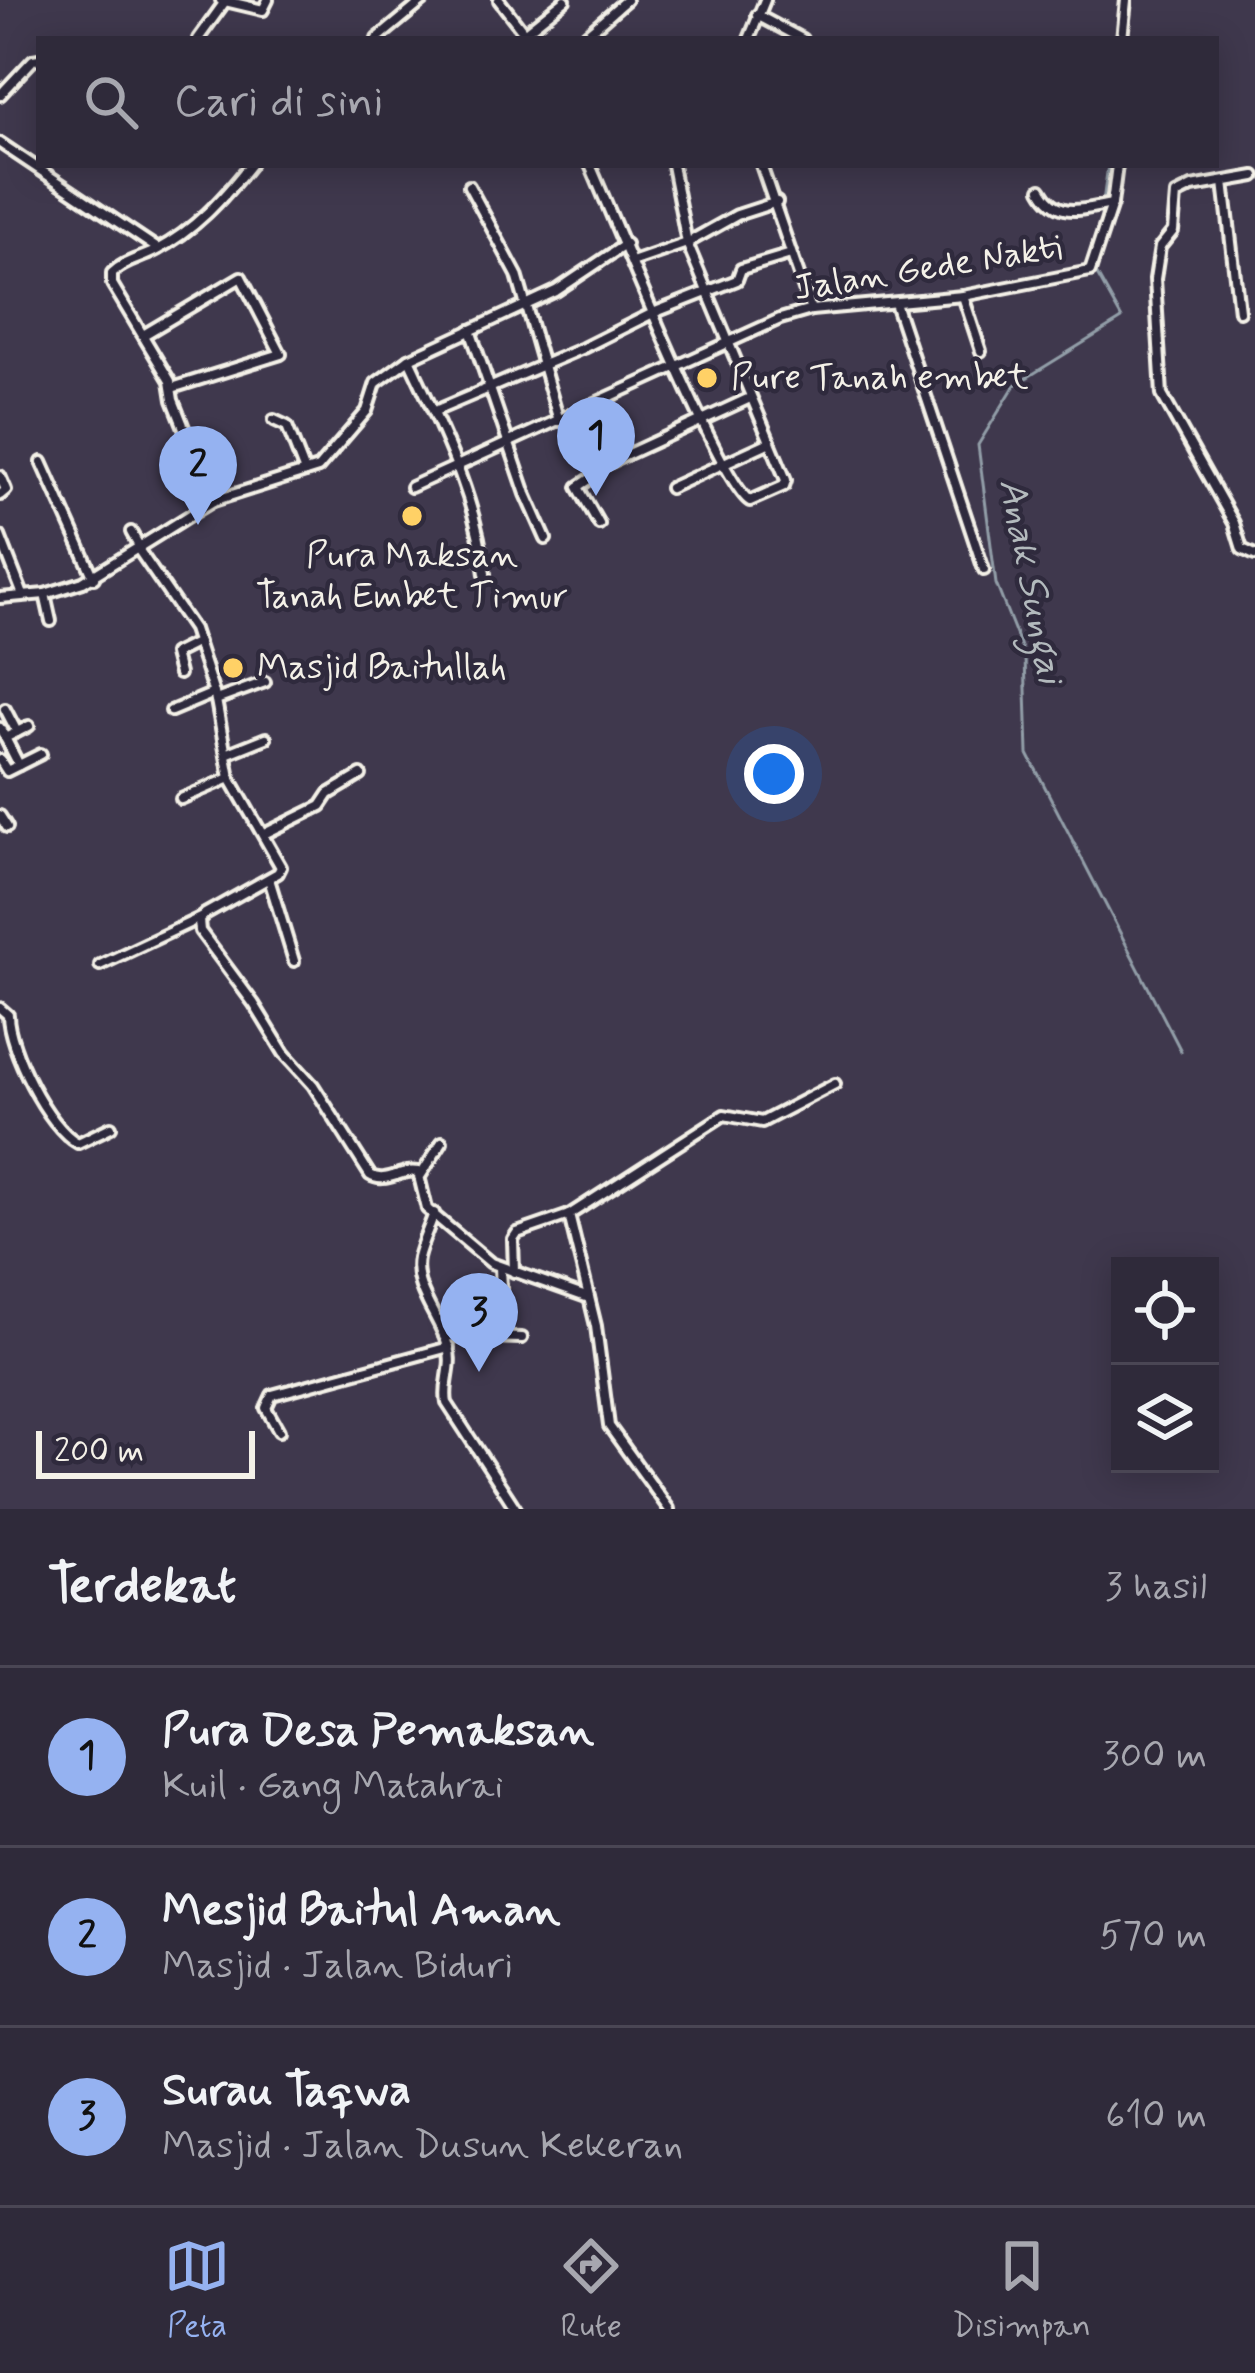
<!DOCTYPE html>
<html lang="id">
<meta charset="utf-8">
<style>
:root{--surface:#2f2a3a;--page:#3b3645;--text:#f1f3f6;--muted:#a7a7af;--line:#4a4654;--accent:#95b2f1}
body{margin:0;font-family:Mynerve,sans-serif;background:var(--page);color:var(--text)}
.controls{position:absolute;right:36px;bottom:36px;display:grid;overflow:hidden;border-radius:0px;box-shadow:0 6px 30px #0003}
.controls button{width:108px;height:108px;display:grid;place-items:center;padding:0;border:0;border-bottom:3px solid var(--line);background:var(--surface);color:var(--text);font:60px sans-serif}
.scale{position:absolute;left:36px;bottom:30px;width:219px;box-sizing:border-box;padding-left:12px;border:6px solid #f4f1e8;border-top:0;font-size:33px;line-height:42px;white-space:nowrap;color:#f4f1e8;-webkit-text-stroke:9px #2f2a3d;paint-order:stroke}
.you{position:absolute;left:774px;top:774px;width:42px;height:42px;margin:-30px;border:9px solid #fff;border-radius:50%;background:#1a73e8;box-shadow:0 0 0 18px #1a73e833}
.badge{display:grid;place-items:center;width:78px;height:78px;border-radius:50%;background:var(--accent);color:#111;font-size:39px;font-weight:700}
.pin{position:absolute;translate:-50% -99px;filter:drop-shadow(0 3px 6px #0008)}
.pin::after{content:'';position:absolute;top:63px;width:42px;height:36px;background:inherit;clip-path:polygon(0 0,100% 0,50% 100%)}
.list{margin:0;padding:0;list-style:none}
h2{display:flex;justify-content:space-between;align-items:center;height:156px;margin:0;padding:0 48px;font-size:51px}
h2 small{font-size:39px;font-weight:400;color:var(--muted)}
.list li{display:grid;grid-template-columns:78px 1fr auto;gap:36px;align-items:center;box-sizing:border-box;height:180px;padding:0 48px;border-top:3px solid var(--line)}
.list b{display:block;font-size:45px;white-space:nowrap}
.list p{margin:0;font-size:39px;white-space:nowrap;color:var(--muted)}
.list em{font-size:39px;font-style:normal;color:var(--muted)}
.icon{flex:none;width:66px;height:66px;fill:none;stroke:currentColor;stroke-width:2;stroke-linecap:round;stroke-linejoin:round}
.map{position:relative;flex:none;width:1255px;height:1509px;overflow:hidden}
.search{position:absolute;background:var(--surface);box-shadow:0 6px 30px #0003;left:36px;right:36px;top:36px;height:132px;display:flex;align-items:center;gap:30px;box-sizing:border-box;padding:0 42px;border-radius:0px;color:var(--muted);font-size:45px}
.sheet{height:696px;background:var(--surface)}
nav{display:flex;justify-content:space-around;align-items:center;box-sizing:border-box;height:168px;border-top:3px solid var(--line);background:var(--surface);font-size:33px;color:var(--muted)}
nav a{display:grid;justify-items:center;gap:6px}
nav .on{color:var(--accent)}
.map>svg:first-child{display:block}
</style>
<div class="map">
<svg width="1255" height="1509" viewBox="0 0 1255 1509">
<rect width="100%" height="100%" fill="#3f384d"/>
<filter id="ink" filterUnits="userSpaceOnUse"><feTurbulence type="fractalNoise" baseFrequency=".00833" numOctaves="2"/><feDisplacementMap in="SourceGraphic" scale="24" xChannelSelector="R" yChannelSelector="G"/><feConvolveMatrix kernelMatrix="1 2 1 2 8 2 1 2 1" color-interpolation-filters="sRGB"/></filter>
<g filter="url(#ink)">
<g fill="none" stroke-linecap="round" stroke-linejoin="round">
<g stroke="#929ea8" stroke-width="3">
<path d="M1127,20L1132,0"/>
<path d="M1099,232L1108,165"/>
<path d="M1094,269L1122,319L1015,385L978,445L996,584L1025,657L1028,754L1181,1051"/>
</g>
<g stroke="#f4f1e8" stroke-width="16">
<g id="minor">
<path d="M221,0L263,10L268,0"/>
<path d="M499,0L529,39"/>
<path d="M757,15L802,39"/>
<path d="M525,32L565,0"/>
<path d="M198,39L224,3"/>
<path d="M377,39L424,0"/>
<path d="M581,39L626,0"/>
<path d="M749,39L765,0"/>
<path d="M1122,39L1126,0"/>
<path d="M0,95L33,60L39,59"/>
<path d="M0,143L158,249"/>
<path d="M590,165C613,216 719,483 750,501L784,486L786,480L687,243L672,165"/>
<path d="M761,165L811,310"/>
<path d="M1255,176L1192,187L1176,195L1173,231L1160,247L1155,279L1162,395L1234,523L1242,549L1255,555"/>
<path d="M1224,182L1239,311"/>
<path d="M469,186L517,275L559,421"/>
<path d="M1041,189C1058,220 1082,209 1112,204"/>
<path d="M632,262L687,243L737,215L777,202"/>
<path d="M963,296L981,351"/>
<path d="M895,303L984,570"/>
<path d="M470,330L526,494L546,539"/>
<path d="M145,334L241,277L281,354L172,388"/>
<path d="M409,359C442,430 476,496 485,574"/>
<path d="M435,411L583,348L653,313L737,280L741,269L791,254"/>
<path d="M574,415L598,468"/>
<path d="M274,420L287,426L305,472"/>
<path d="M42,462L94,578"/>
<path d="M0,476L6,490L0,495"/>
<path d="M411,487L780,319L811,310L963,296L1090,271L1112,204L1117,165"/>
<path d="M670,488L770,442"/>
<path d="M213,501L173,400L170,381L112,284V273C124,261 140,259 155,251C195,230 222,200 250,165"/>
<path d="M599,524L578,487L593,477L598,468L750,398"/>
<path d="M131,532L140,548"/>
<path d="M0,536L23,595"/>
<path d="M138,549L193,629L216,700L230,778L281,867L278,873L205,914L199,920L200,931L254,1004L284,1053L313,1085L370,1175C386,1185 401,1168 418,1172L427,1209L491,1263L589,1298"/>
<path d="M45,594L51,621"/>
<path d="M0,598L45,594L83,582L213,501L318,468L367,411L376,383L409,359L556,291L626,244"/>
<path d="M179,674L174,654L198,642"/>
<path d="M216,700L265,682"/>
<path d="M5,709L17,732"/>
<path d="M171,711L214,693"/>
<path d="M0,728L19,765L7,771L0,760"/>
<path d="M5,738L29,726"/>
<path d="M226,754L266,738"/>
<path d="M19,765L41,754"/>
<path d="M181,799L230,778"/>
<path d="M0,816L7,827"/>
<path d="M264,834L321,806L329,794L361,775"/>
<path d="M269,879L294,961"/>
<path d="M100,965L200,918"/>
<path d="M0,1008L8,1015C8,1047 48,1128 78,1143L111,1127"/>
<path d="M421,1175L442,1142"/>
<path d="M434,1213C429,1228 422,1242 418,1258C412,1290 441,1318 448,1347C454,1367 443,1384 447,1403L516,1509"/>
<path d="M569,1215L596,1326L609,1426L669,1509"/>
<path d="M500,1267L502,1312"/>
<path d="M514,1272L513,1239L517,1233L569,1215L724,1115L762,1122L835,1084"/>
<path d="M444,1336L522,1338"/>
<path d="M279,1431L266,1408L272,1395L449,1347"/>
</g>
</g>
<use href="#minor" stroke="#2f2a3d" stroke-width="8"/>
</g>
</g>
<g fill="#ffd166" stroke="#2f2a3d" stroke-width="4.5">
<circle cx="707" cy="378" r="12"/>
<circle cx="412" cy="516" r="12"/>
<circle cx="233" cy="668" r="12"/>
</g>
<g text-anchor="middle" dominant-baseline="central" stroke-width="9" stroke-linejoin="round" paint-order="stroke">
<g font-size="36" fill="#f4f1e8" stroke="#2f2a3d">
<text transform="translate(928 269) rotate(-9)">Jalan Gede Nakti</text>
</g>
<g font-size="36" fill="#f4f1e8" stroke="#2f2a3d" text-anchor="start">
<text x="731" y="378">Pure Tanah embet</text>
<text x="412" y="556" text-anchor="middle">Pura Maksan<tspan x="412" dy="41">Tanah Embet Timur</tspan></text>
<text x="257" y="668">Masjid Baitullah</text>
</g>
<g font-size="39" font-style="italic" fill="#b3babd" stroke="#2f2a3d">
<text transform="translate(1030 581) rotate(79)">Anak Sungai</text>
</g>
</g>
</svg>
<div class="controls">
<button><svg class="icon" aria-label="locate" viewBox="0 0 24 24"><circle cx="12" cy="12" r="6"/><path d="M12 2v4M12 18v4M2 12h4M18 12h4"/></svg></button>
<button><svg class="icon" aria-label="layers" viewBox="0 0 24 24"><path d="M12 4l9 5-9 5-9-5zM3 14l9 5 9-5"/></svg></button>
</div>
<div class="scale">200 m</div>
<div class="you"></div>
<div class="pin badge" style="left:596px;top:496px">1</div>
<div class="pin badge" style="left:198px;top:525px">2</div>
<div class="pin badge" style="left:479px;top:1372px">3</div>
<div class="search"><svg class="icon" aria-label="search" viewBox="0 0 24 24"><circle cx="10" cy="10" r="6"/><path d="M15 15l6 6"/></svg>Cari di sini</div>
</div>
<section class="sheet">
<h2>Terdekat<small>3 hasil</small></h2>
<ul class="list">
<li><span class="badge">1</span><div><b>Pura Desa Pemaksan</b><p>Kuil · Gang Matahrai</p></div><em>300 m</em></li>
<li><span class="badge">2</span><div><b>Mesjid Baitul Aman</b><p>Masjid · Jalan Biduri</p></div><em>570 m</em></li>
<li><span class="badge">3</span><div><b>Surau Taqwa</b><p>Masjid · Jalan Dusun Kekeran</p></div><em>610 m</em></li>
</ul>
</section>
<nav>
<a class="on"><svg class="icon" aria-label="map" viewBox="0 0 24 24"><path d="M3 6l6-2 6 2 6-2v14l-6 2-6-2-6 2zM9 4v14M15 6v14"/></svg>Peta</a>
<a><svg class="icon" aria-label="directions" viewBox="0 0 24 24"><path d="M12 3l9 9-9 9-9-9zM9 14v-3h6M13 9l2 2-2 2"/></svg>Rute</a>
<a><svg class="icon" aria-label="saved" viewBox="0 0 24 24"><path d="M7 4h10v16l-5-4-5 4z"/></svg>Disimpan</a>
</nav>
